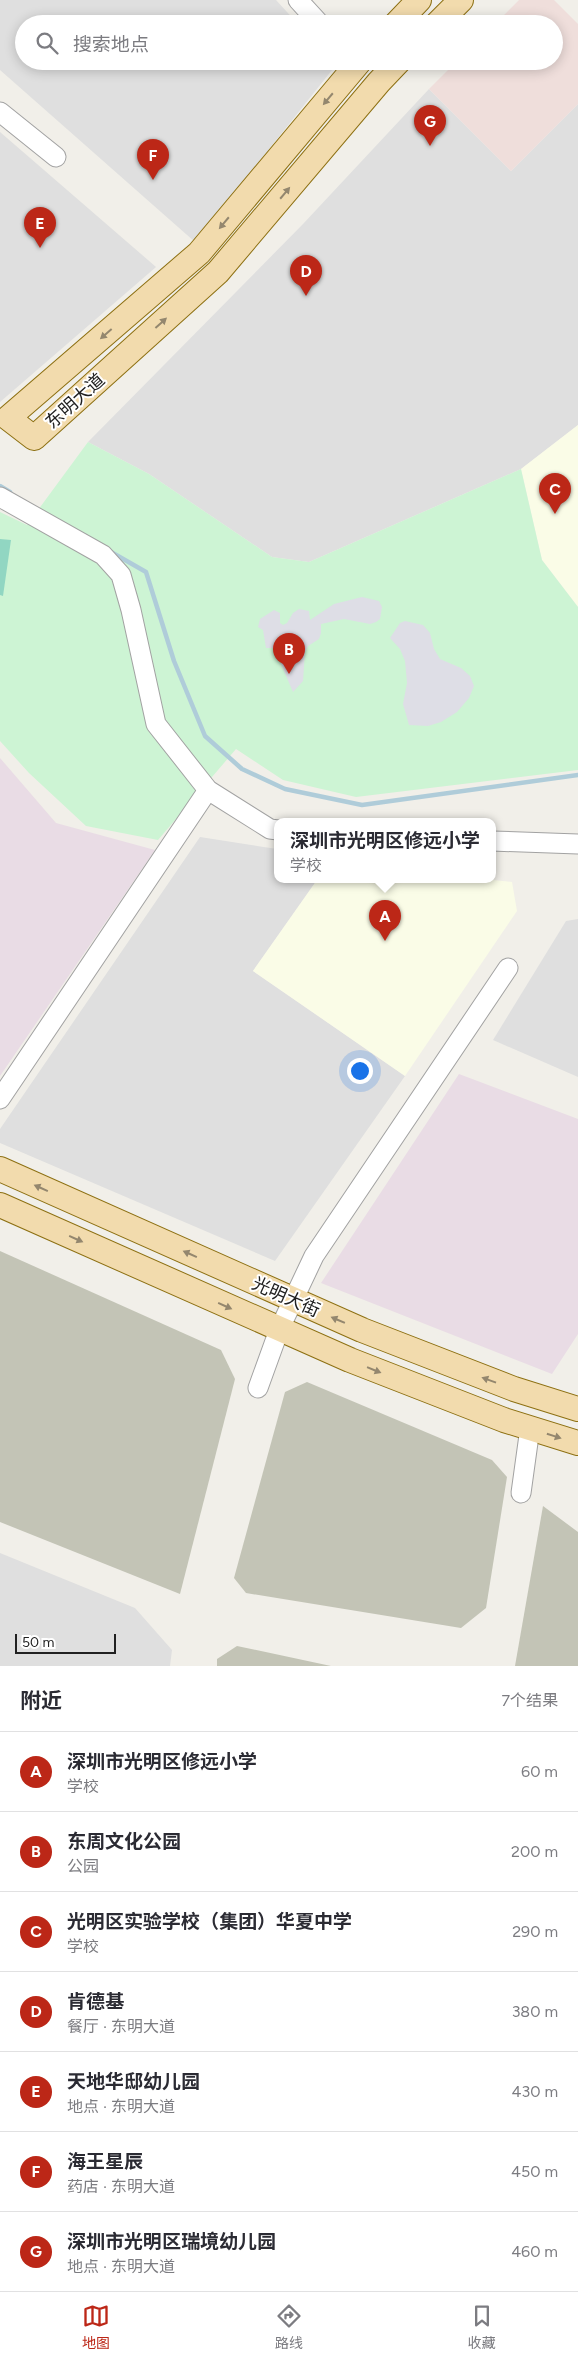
<!DOCTYPE html>
<html lang="zh">
<meta charset="utf-8">
<style>
:root{--surface:#fff;--page:#f7f7f7;--text:#2b2b33;--muted:#7c7c81;--line:#e1e1e2;--accent:#bc2717}
body{margin:0;font-family:Figtree,"Noto Sans SC",sans-serif;background:var(--page);color:var(--text)}
.scale{position:absolute;left:15px;bottom:12px;width:101px;box-sizing:border-box;padding-left:5px;border:2px solid #212121;border-top:0;font-size:14px;line-height:18px;white-space:nowrap;color:#212121;-webkit-text-stroke:4px #fff;paint-order:stroke}
.you{position:absolute;left:359px;top:1070px;width:18px;height:18px;margin:-12px;border:4px solid #fff;border-radius:50%;background:#1a73e8;box-shadow:0 0 0 8px #1a73e833}
.badge{display:grid;place-items:center;width:32px;height:32px;border-radius:50%;background:var(--accent);color:#fff;font-size:16px;font-weight:700}
.pin{position:absolute;translate:-50% -41px;filter:drop-shadow(0 1px 2px #0008)}
.pin::after{content:'';position:absolute;top:26px;width:18px;height:15px;background:inherit;clip-path:polygon(0 0,100% 0,50% 100%)}
.popup{position:absolute;left:274px;top:818px;width:222px;height:65px;box-sizing:border-box;display:grid;place-content:center;border-radius:10px;background:var(--surface);filter:drop-shadow(0 1px 4px #0005);font-size:16px;white-space:nowrap;color:var(--muted)}
.popup b{font-size:19px;color:var(--text)}
.popup::after{content:'';position:absolute;left:50%;top:100%;margin-left:-10px;border:10px solid transparent;border-top-color:var(--surface)}
.list{margin:0;padding:0;list-style:none}
h2{display:flex;justify-content:space-between;align-items:center;height:65px;margin:0;padding:0 20px;font-size:21px}
h2 small{font-size:16px;font-weight:400;color:var(--muted)}
.list li{display:grid;grid-template-columns:32px 1fr auto;gap:15px;align-items:center;box-sizing:border-box;height:80px;padding:0 20px;border-top:1px solid var(--line)}
.list b{display:block;font-size:19px;white-space:nowrap}
.list p{margin:0;font-size:16px;white-space:nowrap;color:var(--muted)}
.list em{font-size:16px;font-style:normal;color:var(--muted)}
.icon{flex:none;width:28px;height:28px;fill:none;stroke:currentColor;stroke-width:2;stroke-linecap:round;stroke-linejoin:round}
.map{position:relative;flex:none;width:578px;height:1666px;overflow:hidden}
.search{position:absolute;background:var(--surface);box-shadow:0 2px 12px #0003;left:15px;right:15px;top:15px;height:55px;display:flex;align-items:center;gap:12px;box-sizing:border-box;padding:0 18px;border-radius:28px;color:var(--muted);font-size:19px}
.sheet{height:625px;background:var(--surface)}
nav{display:flex;justify-content:space-around;align-items:center;box-sizing:border-box;height:70px;border-top:1px solid var(--line);background:var(--surface);font-size:14px;color:var(--muted)}
nav a{display:grid;justify-items:center;gap:2px}
nav .on{color:var(--accent)}
.map>svg:first-child{display:block}
</style>
<div class="map">
<svg width="578" height="1666" viewBox="0 0 578 1666">
<rect width="100%" height="100%" fill="#f1efe9"/>
<g fill="#dfdfdf">
<path d="M0,0H276L298,24H24V61H332L336,65L195,242L0,70Z"/>
<path d="M429,89L511,171L578,104V425L521,469L309,562L272,557L149,474L88,442L303,224Z"/>
<path d="M0,132L156,267L0,402Z"/>
<path d="M200,837L277,849L278,880H317L253,971L405,1076L275,1261L0,1143V1129Z"/>
<path d="M578,919V1077L493,1040L566,921Z"/>
<path d="M0,1553L135,1608L172,1650L170,1666H0Z"/>
</g>
<path fill="#efdedb" d="M519,0H554L578,24V104L511,171L429,89L457,61H554V24H495Z"/>
<g fill="#e9dce5">
<path d="M0,758L56,823L155,850L0,1076Z"/>
<path d="M459,1074L578,1119V1334L552,1374L321,1283Z"/>
</g>
<g fill="#fafce7">
<path d="M578,425V607L542,560L521,469Z"/>
<path d="M317,880H493L512,882L517,911L405,1076L253,971Z"/>
</g>
<g fill="#c3c4b6">
<path d="M0,1251L221,1350L235,1379L180,1594L0,1522Z"/>
<path d="M307,1382L492,1460L507,1477L486,1608L461,1628L246,1593L234,1578L285,1392Z"/>
<path d="M543,1506L578,1532V1666H515Z"/>
<path d="M237,1646L331,1666H217V1659Z"/>
</g>
<path fill="#cdf4d4" d="M88,442L149,474L272,557L309,562L521,469L542,560L578,607V770L356,797L283,780L236,749L158,840L86,826L29,773L0,741V512L27,525Z"/>
<path fill="#91d6c2" d="M0,539L11,540L3,596L0,595Z"/>
<g fill="#dedee6">
<path d="M362,597L379,601L382,607L380,619L376,622L370,624L344,619L321,624V633L319,639L308,646L305,652L303,681L293,692L281,664L280,652L272,648H266L263,630L258,627L260,619L274,610L280,613V623L283,625L287,623L293,613L299,609L309,611L310,620L334,604Z"/>
<path d="M405,621L423,625L430,633L434,649L440,659L461,668L470,676L474,686L469,698L457,712L441,722L428,726L409,725L403,704L407,683L405,661L400,649L390,638L400,623Z"/>
</g>
<g fill="none" stroke-linecap="round" stroke-linejoin="round">
<g stroke="#afccd9" stroke-width="4.5">
<path d="M0,486L10,492"/>
<path d="M111,552L146,572L174,661L205,736L242,769L285,789L362,805L578,775"/>
</g>
<g stroke="#a2a2a2" stroke-width="21">
<g id="minor">
<path d="M298,0L320,24"/>
<path d="M0,112L56,157"/>
<path d="M0,497L103,555L121,575L131,610L156,724L208,790L270,829L278,830"/>
<path d="M492,841L578,844"/>
<path d="M0,1099L208,790"/>
<path d="M258,1388L279,1330L314,1256L508,968"/>
<path d="M521,1493L530,1428"/>
</g>
</g>
<g stroke="#8d7012" stroke-width="26">
<g id="major">
<path d="M396,24L419,0"/>
<path d="M437,24L461,0"/>
<path d="M360,61L199,253L8,418L34,438L218,272L379,82L399,61"/>
<path d="M0,1169L362,1330L514,1389L578,1409"/>
<path d="M0,1205L350,1360L504,1420L578,1443"/>
</g>
</g>
<use href="#minor" stroke="#fff" stroke-width="19"/>
<use href="#major" stroke="#f2dbad" stroke-width="24"/>
</g>
<defs><path id="oneway-solid" d="M-6-.8H1V-3.2L6.5 0L1 3.2V.8H-6Z" transform="scale(1.25)"/></defs>
<g fill="#94876e">
<use href="#oneway-solid" transform="translate(328 99) rotate(130)"/>
<use href="#oneway-solid" transform="translate(285 193) rotate(-50)"/>
<use href="#oneway-solid" transform="translate(224 223) rotate(130)"/>
<use href="#oneway-solid" transform="translate(161 323) rotate(-42)"/>
<use href="#oneway-solid" transform="translate(106 334) rotate(139)"/>
<use href="#oneway-solid" transform="translate(41 1188) rotate(-156)"/>
<use href="#oneway-solid" transform="translate(76 1239) rotate(24)"/>
<use href="#oneway-solid" transform="translate(190 1254) rotate(-156)"/>
<use href="#oneway-solid" transform="translate(225 1306) rotate(24)"/>
<use href="#oneway-solid" transform="translate(338 1320) rotate(-157)"/>
<use href="#oneway-solid" transform="translate(374 1370) rotate(22)"/>
<use href="#oneway-solid" transform="translate(489 1380) rotate(-160)"/>
<use href="#oneway-solid" transform="translate(554 1436) rotate(18)"/>
</g>
<g text-anchor="middle" dominant-baseline="central" stroke-width="4" stroke-linejoin="round" paint-order="stroke">
<g font-size="18" fill="#212121" stroke="#fff">
<text transform="translate(75 401) rotate(-42)">东明大道</text>
<text transform="translate(286 1297) rotate(24)">光明大街</text>
</g>
</g>
</svg>
<div class="scale">50 m</div>
<div class="you"></div>
<div class="pin badge" style="left:385px;top:941px">A</div>
<div class="popup"><b>深圳市光明区修远小学</b>学校</div>
<div class="pin badge" style="left:289px;top:674px">B</div>
<div class="pin badge" style="left:555px;top:514px">C</div>
<div class="pin badge" style="left:306px;top:296px">D</div>
<div class="pin badge" style="left:40px;top:248px">E</div>
<div class="pin badge" style="left:153px;top:180px">F</div>
<div class="pin badge" style="left:430px;top:146px">G</div>
<div class="search"><svg class="icon" aria-label="search" viewBox="0 0 24 24"><circle cx="10" cy="10" r="6"/><path d="M15 15l6 6"/></svg>搜索地点</div>
</div>
<section class="sheet">
<h2>附近<small>7个结果</small></h2>
<ul class="list">
<li><span class="badge">A</span><div><b>深圳市光明区修远小学</b><p>学校</p></div><em>60 m</em></li>
<li><span class="badge">B</span><div><b>东周文化公园</b><p>公园</p></div><em>200 m</em></li>
<li><span class="badge">C</span><div><b>光明区实验学校（集团）华夏中学</b><p>学校</p></div><em>290 m</em></li>
<li><span class="badge">D</span><div><b>肯德基</b><p>餐厅 · 东明大道</p></div><em>380 m</em></li>
<li><span class="badge">E</span><div><b>天地华邸幼儿园</b><p>地点 · 东明大道</p></div><em>430 m</em></li>
<li><span class="badge">F</span><div><b>海王星辰</b><p>药店 · 东明大道</p></div><em>450 m</em></li>
<li><span class="badge">G</span><div><b>深圳市光明区瑞境幼儿园</b><p>地点 · 东明大道</p></div><em>460 m</em></li>
</ul>
</section>
<nav>
<a class="on"><svg class="icon" aria-label="map" viewBox="0 0 24 24"><path d="M3 6l6-2 6 2 6-2v14l-6 2-6-2-6 2zM9 4v14M15 6v14"/></svg>地图</a>
<a><svg class="icon" aria-label="directions" viewBox="0 0 24 24"><path d="M12 3l9 9-9 9-9-9zM9 14v-3h6M13 9l2 2-2 2"/></svg>路线</a>
<a><svg class="icon" aria-label="saved" viewBox="0 0 24 24"><path d="M7 4h10v16l-5-4-5 4z"/></svg>收藏</a>
</nav>
